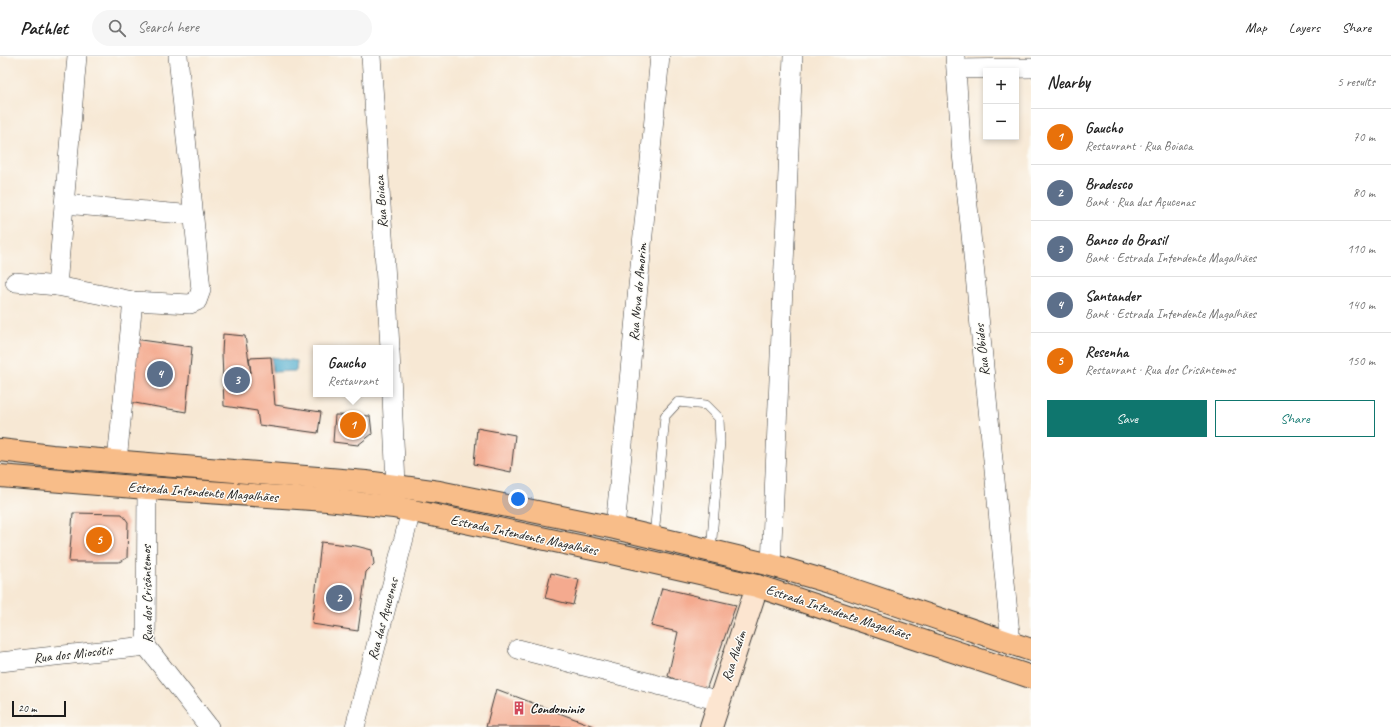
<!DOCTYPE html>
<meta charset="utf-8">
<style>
:root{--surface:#fff;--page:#f6f6f6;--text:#222;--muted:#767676;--line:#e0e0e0;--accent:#0f766e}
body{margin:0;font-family:Caveat,sans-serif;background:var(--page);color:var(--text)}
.controls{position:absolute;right:12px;top:12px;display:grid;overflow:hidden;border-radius:0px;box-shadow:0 2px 6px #0003}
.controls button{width:36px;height:36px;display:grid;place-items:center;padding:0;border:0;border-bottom:1px solid var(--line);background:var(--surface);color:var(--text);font:20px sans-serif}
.scale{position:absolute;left:12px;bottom:10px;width:54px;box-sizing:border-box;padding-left:4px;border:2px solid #1c1c1c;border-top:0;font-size:11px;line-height:14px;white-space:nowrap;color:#1c1c1c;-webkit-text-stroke:3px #fdfcf7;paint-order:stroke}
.you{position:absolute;left:518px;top:443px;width:14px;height:14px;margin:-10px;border:3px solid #fff;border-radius:50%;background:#1a73e8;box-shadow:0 0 0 6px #1a73e833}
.badge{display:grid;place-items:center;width:26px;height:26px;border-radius:50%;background:var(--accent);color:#fff;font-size:13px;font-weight:700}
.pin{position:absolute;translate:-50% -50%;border:2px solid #fff;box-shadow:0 1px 4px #0006}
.popup{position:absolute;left:313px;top:289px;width:80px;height:52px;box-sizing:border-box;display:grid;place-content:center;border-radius:0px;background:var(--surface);filter:drop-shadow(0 1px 3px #0005);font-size:13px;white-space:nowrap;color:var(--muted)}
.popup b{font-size:15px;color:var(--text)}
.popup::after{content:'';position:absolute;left:50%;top:100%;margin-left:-8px;border:8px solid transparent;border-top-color:var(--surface)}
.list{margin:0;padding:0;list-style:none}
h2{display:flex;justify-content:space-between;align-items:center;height:52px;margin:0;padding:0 16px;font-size:17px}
h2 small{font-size:13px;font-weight:400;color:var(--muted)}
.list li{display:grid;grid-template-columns:26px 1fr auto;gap:12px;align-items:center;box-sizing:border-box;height:56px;padding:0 16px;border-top:1px solid var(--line)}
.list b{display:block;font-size:15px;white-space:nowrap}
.list p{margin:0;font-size:13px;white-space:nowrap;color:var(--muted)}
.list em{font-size:13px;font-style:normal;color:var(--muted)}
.actions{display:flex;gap:8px;padding:12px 16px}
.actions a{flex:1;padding:9px 0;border:1px solid var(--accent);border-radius:0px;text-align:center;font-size:14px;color:var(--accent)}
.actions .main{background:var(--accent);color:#fff}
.icon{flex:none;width:22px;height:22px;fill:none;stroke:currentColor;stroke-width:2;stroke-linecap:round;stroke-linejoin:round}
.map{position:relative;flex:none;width:1031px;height:671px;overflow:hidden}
header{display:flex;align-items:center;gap:24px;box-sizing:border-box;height:56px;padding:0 20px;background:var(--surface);border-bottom:1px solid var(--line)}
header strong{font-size:19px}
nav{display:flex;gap:22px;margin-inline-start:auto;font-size:14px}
.search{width:280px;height:36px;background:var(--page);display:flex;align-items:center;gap:10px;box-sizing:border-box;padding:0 14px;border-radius:22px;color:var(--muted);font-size:15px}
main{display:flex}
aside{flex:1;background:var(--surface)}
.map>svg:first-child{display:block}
</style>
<header>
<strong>Pathlet</strong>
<div class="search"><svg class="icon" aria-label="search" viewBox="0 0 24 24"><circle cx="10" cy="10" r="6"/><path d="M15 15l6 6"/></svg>Search here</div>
<nav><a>Map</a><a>Layers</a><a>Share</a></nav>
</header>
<main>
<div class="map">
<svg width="1031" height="671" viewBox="0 0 1031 671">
<rect width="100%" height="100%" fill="#fdfcf7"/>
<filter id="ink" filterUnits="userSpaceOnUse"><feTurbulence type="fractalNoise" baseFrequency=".025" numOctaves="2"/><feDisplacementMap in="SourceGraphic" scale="8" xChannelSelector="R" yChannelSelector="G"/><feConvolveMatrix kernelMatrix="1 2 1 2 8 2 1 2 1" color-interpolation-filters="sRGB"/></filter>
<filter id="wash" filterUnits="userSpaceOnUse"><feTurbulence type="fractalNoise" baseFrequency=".012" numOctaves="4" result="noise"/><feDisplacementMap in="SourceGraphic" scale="16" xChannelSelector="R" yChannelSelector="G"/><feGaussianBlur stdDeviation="0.9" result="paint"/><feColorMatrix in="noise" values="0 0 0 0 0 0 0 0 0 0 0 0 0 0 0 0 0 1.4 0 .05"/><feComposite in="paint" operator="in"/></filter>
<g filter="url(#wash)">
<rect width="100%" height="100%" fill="#f7e8d4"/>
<path fill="#4faccd" stroke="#366474" d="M271,301L297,305L296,315L273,316Z"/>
<g id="blocks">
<g fill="#f4aa8f">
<path d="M223,278L245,280L251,317L249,302L271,301L275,349L321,356L318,377L259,369L257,355L224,350L222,297Z"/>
<path d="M134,283L192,291L186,356L129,346Z"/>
<path d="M335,359L370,360L372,378L358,389L333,386Z"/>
<path d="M477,372L515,379L511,416L474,408Z"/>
<path d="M73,457L122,458L128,466L127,502L119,506H69Z"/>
<path d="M321,486L356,490L372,494L374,508L366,516L358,575L312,568Z"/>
<path d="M551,517L579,524L573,549L545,542Z"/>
<path d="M662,532L736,549L705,637L668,620L678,576L651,570Z"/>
<path d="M496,633L596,671H486Z"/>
</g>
</g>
</g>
<g filter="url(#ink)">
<use href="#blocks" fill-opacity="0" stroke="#3d3b38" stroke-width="1"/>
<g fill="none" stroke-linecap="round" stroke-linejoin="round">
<g stroke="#3d3b38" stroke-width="10">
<path id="lane" d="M654,481L665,360L678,346L706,349L719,362L720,385L711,495"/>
</g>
<g stroke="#3d3b38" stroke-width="20">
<g id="street">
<path d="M371,0L387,239L390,292"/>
<path d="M955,0L962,98L970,168L1011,588"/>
<path d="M957,13L1031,12"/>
<path d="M64,148L194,159"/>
<path d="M15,226L57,230L133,245L190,248L197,245L201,234L178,0"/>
<path d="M57,230L77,0"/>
<path d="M390,296L396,429"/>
<path d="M117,405L133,245"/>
<path d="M147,432L146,590L209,671"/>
<path d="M615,472L660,0"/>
<path d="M771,509L793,0"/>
<path d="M518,593L720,645"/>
<path d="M0,606L146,590"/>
<path d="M355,671L411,455"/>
</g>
</g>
<g stroke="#3d3b38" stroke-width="24">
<path id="secondary" d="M711,671L757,530"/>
</g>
<g stroke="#3d3b38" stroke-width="24">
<g id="primary">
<path d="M0,394L52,400L366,426L439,436L615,472L771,509L836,528L1031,594"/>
<path d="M0,420L147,432L327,444L394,451L607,496L757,530L1031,621"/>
</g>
</g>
<use href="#lane" stroke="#fff" stroke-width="9"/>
<use href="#street" stroke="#fff" stroke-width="19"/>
<use href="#secondary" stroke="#fce5d0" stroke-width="22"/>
<use href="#primary" stroke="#f8bd89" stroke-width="22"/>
</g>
</g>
<defs>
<g id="building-bare" transform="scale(1.08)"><path d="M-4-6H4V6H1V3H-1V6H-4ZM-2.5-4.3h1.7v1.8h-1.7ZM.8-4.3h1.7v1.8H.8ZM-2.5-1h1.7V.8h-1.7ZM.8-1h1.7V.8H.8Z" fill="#d1495b" stroke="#fdfcf7" stroke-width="2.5" paint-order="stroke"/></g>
</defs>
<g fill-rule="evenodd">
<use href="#building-bare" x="519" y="652"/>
</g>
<g text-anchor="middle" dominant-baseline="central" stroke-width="3" stroke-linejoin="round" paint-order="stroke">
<g font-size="14" fill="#1c1c1c" stroke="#fdfcf7">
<text transform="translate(381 146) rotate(-94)">Rua Boiaca</text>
<text transform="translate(638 236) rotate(-85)">Rua Nova do Amorim</text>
<text transform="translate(982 294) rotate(-96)">Rua Óbidos</text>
<text transform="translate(203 436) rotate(4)">Estrada Intendente Magalhães</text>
<text transform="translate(524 479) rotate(12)">Estrada Intendente Magalhães</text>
<text transform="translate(147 538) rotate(-91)">Rua dos Crisântemos</text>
<text transform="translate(838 556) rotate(18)">Estrada Intendente Magalhães</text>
<text transform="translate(383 563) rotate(-75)">Rua das Açucenas</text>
<text transform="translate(73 598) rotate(-6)">Rua dos Miosótis</text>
<text transform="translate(734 600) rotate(-72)">Rua Aladim</text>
</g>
<g font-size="14" font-weight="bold" fill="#1c1c1c" stroke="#fdfcf7" text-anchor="start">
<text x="530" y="652">Condominio</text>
</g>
</g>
</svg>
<div class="controls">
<button>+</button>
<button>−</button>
</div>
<div class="scale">20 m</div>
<div class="you"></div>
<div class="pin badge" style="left:353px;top:369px;background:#e8710a">1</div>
<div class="popup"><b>Gaucho</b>Restaurant</div>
<div class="pin badge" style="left:339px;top:542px;background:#5c6f8a">2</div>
<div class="pin badge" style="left:237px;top:324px;background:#5c6f8a">3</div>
<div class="pin badge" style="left:160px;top:318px;background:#5c6f8a">4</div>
<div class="pin badge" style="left:99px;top:484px;background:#e8710a">5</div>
</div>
<aside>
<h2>Nearby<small>5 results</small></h2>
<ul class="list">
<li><span class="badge" style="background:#e8710a">1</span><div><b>Gaucho</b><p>Restaurant · Rua Boiaca</p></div><em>70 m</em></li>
<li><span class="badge" style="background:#5c6f8a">2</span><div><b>Bradesco</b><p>Bank · Rua das Açucenas</p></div><em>80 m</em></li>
<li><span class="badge" style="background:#5c6f8a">3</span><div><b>Banco do Brasil</b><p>Bank · Estrada Intendente Magalhães</p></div><em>110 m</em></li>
<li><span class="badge" style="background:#5c6f8a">4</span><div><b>Santander</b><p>Bank · Estrada Intendente Magalhães</p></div><em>140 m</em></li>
<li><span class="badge" style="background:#e8710a">5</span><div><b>Resenha</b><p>Restaurant · Rua dos Crisântemos</p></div><em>150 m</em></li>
</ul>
<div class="actions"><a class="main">Save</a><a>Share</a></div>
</aside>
</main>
